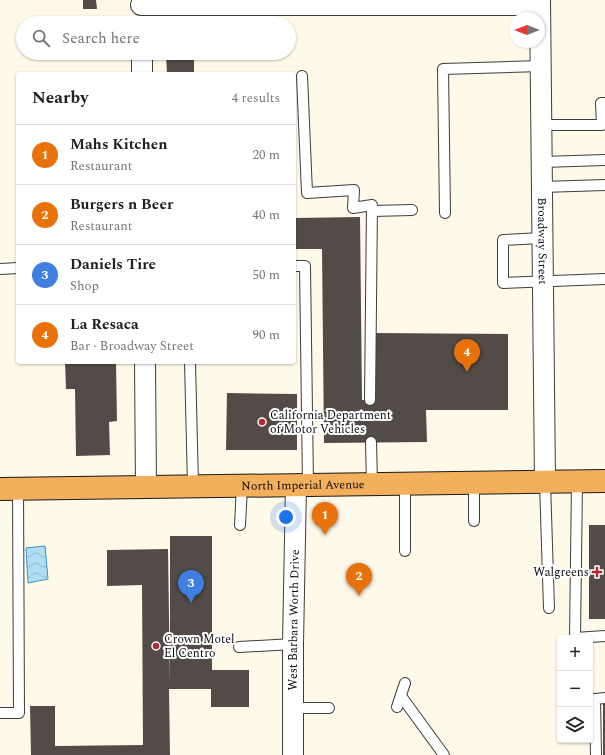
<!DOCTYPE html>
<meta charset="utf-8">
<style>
:root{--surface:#fff;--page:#f6f6f6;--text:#202124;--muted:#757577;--line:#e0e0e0;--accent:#b52835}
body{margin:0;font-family:Spectral,serif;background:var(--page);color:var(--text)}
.controls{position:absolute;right:12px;bottom:12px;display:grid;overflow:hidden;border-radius:4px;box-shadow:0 1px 3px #0004}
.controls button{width:36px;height:36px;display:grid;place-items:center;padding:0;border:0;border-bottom:1px solid var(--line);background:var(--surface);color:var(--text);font:20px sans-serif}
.compass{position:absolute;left:509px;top:12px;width:36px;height:36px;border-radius:50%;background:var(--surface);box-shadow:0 1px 3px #0004;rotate:270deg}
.you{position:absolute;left:286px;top:517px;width:14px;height:14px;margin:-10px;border:3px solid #fff;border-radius:50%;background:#1a73e8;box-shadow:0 0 0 6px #1a73e833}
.badge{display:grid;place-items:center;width:26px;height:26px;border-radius:50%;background:var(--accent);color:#fff;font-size:13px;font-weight:700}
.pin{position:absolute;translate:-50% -33px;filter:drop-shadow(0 1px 2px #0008)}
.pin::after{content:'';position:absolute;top:21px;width:14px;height:12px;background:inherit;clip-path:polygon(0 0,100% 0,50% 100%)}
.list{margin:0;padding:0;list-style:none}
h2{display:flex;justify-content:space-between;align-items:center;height:52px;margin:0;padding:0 16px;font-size:17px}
h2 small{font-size:13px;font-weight:400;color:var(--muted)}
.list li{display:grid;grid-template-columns:26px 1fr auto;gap:12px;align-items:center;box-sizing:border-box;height:60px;padding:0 16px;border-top:1px solid var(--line)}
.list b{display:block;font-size:15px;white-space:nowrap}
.list p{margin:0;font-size:13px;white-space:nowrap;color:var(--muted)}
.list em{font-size:13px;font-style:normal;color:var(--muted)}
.icon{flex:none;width:22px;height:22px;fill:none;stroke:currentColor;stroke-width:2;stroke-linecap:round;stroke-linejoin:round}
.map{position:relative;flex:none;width:605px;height:755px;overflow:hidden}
.search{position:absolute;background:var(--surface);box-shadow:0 1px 3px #0004;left:16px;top:16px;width:280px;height:44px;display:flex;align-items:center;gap:10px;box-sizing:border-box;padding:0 14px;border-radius:22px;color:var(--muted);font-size:15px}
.panel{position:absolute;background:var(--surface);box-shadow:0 1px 3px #0004;left:16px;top:72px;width:280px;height:292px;border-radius:4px}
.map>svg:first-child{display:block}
</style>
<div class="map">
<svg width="605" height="755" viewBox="0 0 605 755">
<defs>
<pattern id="water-waves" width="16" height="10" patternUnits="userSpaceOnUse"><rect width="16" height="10" fill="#afddf4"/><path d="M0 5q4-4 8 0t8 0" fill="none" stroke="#95bcd0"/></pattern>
</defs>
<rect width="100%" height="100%" fill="#fef9e8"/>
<path fill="url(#water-waves)" stroke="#3896c8" d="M45,546L48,579L28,583L26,548Z"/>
<g fill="#524b47">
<path d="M83,0H96L97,9H83Z"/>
<path d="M166,53H248V57H194V74H167Z"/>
<path d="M360,217L362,400H376L375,333L508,334V410H426L427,442L324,443L322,249H294V218Z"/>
<path d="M65,362H116L117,421L109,422L110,455L76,456L75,389H66Z"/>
<path d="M227,393L297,394V450H226Z"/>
<rect x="589" y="525" width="16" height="94"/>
<path d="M170,536H212V670H249V707H211V689H169L170,755H31L30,706H55V746L143,745L142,585L107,586V550L168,549L170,683Z"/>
<rect x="603" y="703" width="2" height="52"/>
</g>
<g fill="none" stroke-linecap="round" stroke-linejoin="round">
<g stroke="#3d3d3d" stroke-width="12">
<g id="service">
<path d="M302,76L307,193L354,190L353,208L372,205L370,400"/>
<path d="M541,125H602L601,103H605"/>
<path d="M542,162L605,160"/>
<path d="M542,187L605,185"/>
<path d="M372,211L412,210"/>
<path d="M445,213L443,69L541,66"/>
<path d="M542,238L503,240V283L605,279"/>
<path d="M294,266H305L308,485"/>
<path d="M0,269L18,268"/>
<path d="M190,362L193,486"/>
<path d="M371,442L372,484"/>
<path d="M577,481L575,638L605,636"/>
<path d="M545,482L549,608"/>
<path d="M474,483V521"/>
<path d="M240,525L242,486"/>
<path d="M405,551V483"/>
<path d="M239,647L293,644"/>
<path d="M401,696L444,755"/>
<path d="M397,707L405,683"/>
<path d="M293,708H329"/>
<path d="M0,713H19L18,489"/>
<path d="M596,755L595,699L605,698"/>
</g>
</g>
<g stroke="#3d3d3d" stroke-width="22">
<g id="minor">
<path id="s1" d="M540,0L545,482"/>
<path d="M141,5H540"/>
<path d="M142,53V74"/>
<path d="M145,362L146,487"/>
<path id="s2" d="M293,755V644L296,485"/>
</g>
</g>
<g stroke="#1b1b1b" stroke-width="24">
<g id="trunk">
<path id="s3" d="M0,489L605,481"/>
</g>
</g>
<use href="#service" stroke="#fff" stroke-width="10"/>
<use href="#minor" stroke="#fff" stroke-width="20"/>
<use href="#trunk" stroke="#f2af5c" stroke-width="22"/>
</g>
<g fill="#b52835" stroke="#fff" stroke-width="1.5">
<circle cx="262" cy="422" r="4"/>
<path d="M595 566h4v4h4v4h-4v4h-4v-4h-4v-4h4z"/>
<circle cx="156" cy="646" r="4"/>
</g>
<g text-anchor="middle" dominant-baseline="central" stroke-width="4" stroke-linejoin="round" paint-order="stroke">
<g font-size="12" fill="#0a0a0a" stroke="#fff">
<text stroke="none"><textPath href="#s1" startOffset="241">Broadway Street</textPath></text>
<text stroke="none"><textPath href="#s3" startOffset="303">North Imperial Avenue</textPath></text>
<text stroke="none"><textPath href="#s2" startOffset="135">West Barbara Worth Drive</textPath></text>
</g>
<g font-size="12" fill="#0a0a0a" stroke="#fff" text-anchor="start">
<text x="270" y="415">California Department<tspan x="270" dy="14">of Motor Vehicles</tspan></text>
<text x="589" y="572" text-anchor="end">Walgreens</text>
<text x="164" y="639">Crown Motel<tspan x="164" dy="14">El Centro</tspan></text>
</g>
</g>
</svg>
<div class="controls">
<button>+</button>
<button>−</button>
<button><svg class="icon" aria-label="layers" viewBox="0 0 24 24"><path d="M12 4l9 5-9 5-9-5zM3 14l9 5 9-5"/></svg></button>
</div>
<svg class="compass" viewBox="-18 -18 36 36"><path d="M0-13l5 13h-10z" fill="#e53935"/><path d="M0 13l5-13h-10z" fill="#757577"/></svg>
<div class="you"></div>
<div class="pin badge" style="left:325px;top:535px;background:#e8710a">1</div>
<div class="pin badge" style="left:359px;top:596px;background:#e8710a">2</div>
<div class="pin badge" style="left:191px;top:603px;background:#3f7fe0">3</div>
<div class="pin badge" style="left:467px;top:372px;background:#e8710a">4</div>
<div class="search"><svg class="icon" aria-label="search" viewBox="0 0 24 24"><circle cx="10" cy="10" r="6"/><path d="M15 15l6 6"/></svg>Search here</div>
<section class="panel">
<h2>Nearby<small>4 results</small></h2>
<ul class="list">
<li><span class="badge" style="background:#e8710a">1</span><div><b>Mahs Kitchen</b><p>Restaurant</p></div><em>20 m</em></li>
<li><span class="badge" style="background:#e8710a">2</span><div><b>Burgers n Beer</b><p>Restaurant</p></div><em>40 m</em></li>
<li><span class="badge" style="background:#3f7fe0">3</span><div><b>Daniels Tire</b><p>Shop</p></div><em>50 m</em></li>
<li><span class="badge" style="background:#e8710a">4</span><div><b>La Resaca</b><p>Bar · Broadway Street</p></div><em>90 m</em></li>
</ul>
</section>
</div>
